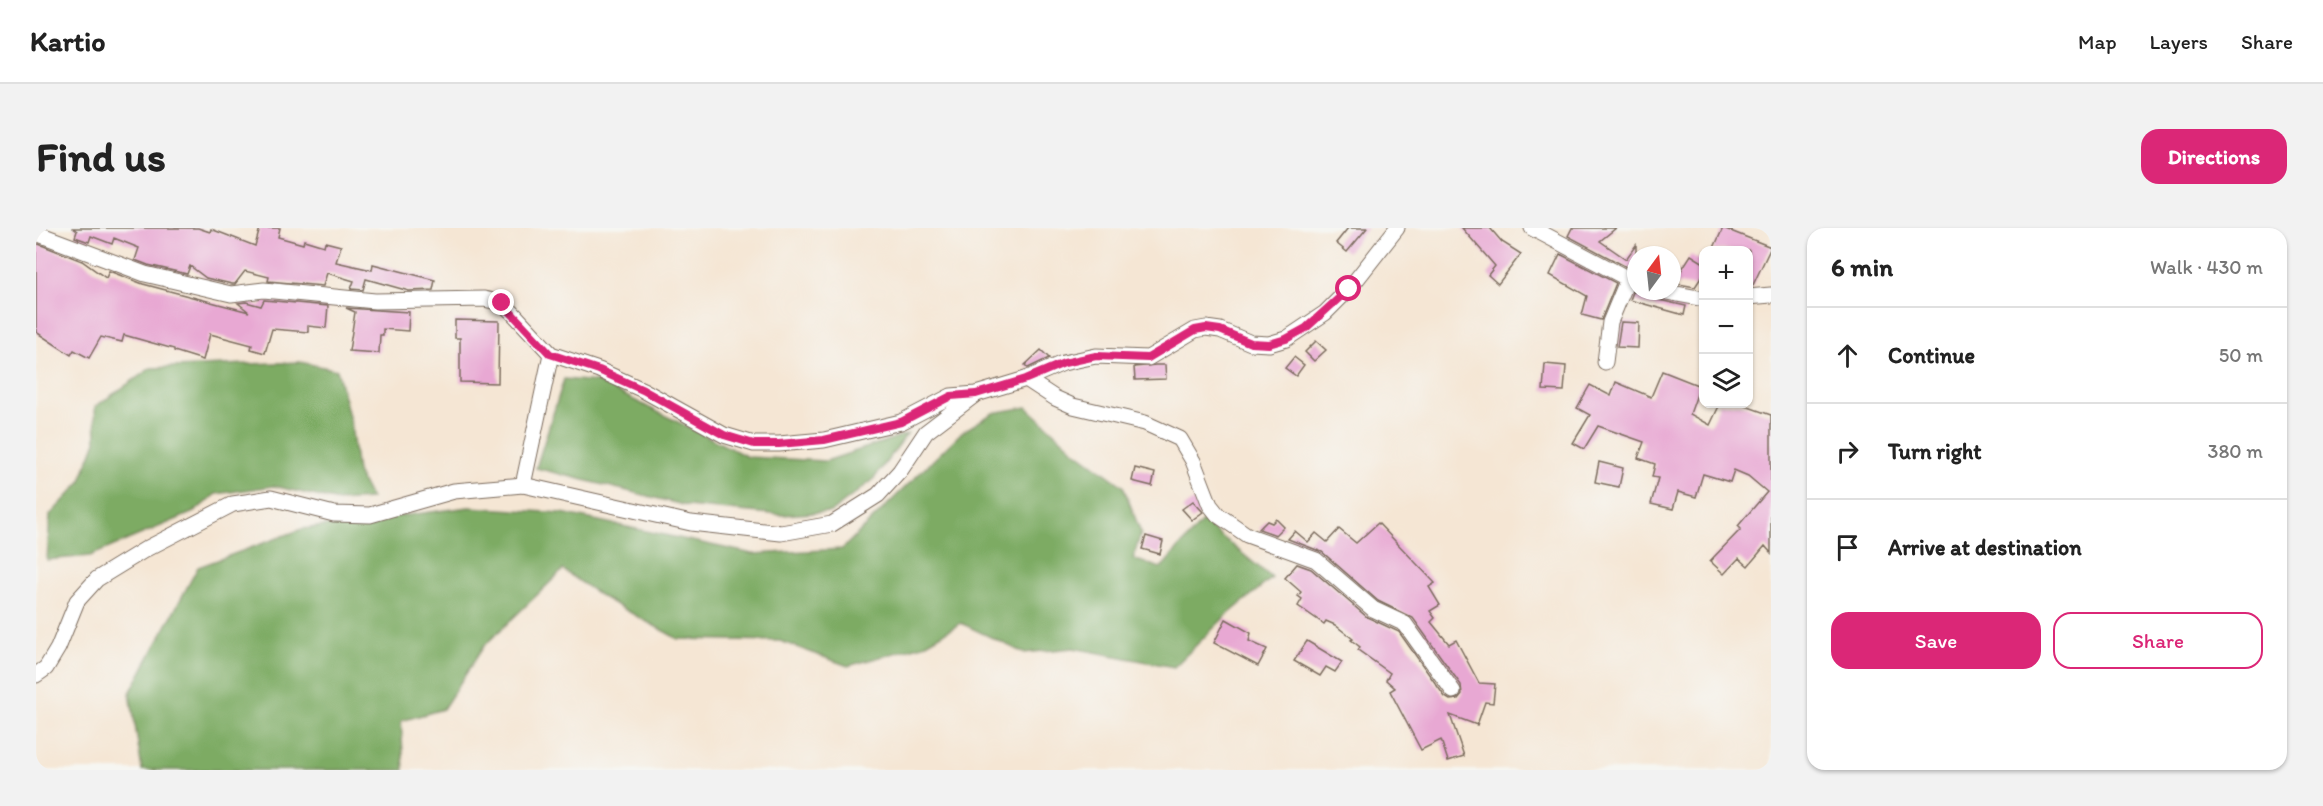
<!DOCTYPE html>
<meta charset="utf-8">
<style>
:root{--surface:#fff;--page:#f2f2f2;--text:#222;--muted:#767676;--line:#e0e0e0;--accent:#db2777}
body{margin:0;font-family:Itim,sans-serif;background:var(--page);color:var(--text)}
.controls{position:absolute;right:18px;top:18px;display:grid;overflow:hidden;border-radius:12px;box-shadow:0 2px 4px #0004}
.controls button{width:54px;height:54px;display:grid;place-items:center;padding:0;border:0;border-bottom:2px solid var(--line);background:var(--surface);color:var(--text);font:30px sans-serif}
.compass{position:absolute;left:1591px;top:18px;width:54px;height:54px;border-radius:50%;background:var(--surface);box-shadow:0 2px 4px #0004;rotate:15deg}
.stop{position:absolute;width:18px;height:18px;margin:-14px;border:4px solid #db2777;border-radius:50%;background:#fff}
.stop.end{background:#db2777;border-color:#fff;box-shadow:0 2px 6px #0008}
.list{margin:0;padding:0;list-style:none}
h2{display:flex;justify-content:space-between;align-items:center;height:78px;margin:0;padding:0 24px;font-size:26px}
h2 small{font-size:20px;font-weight:400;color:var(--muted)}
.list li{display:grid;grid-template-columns:39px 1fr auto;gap:18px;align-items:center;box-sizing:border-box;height:96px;padding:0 24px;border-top:2px solid var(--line)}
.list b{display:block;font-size:22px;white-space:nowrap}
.list em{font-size:20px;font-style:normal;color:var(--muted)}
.actions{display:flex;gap:12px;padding:18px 24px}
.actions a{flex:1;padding:14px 0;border:2px solid var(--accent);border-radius:18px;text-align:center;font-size:21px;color:var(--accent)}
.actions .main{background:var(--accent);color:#fff}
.icon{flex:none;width:33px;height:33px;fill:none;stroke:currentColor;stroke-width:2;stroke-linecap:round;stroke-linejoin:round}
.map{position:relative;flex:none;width:1735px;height:542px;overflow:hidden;border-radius:18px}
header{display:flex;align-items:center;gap:36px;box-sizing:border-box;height:84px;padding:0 30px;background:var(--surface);border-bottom:2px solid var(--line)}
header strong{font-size:28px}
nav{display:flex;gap:33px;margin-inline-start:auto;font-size:21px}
.intro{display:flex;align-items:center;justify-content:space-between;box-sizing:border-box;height:144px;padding:0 36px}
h1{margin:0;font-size:42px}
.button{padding:15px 27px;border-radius:18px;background:var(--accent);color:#fff;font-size:21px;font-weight:700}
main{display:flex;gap:36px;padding:0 36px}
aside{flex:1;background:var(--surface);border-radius:18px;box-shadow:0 2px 4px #0004}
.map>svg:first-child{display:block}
</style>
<header>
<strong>Kartio</strong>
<nav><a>Map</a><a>Layers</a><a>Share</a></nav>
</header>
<div class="intro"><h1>Find us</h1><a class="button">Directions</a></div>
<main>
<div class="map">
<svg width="1735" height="542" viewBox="0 0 1735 542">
<rect width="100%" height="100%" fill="#f6f6f2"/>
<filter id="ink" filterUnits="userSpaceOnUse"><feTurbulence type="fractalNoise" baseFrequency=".0167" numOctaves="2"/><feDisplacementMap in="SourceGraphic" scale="12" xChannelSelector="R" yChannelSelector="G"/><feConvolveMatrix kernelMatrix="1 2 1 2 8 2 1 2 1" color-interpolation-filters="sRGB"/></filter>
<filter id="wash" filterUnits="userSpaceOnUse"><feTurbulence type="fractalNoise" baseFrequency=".008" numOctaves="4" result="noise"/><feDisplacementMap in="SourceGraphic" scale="24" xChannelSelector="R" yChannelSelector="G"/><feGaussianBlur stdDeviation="1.35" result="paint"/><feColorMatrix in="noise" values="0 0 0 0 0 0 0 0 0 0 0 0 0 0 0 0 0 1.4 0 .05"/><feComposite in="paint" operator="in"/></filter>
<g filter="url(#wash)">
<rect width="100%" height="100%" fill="#f5e6d4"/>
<g fill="#7dab64" stroke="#5c6a41" stroke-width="1.5">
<path d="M264,134L301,142L315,196L321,244L335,271L302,273L238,258L180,266L158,284L54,328L11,332L14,287L44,255L60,213L59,179L115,140Z"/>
<path d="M528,151L562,154L712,229L790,233L871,206L837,252L795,284L746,287L651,278L500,240Z"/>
<path d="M991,179L1039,223L1087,258L1105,305L1097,331L1125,340L1167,293L1236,350L1189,389L1138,439L1037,420L988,425L925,395L887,417L812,438L744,413L642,411L568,370L527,342L448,418L407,481L365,493L368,542H106L94,465L162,339L266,301L433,279L526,285L717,326L806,321L926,204L957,185Z"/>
</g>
<g id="blocks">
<g fill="#e8a8d3">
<path d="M37,0H162L174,4L175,1L219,18L224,0H244L242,9L267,16L268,12L288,18L289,14L305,18L300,34L336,42L337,36L399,52L397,62L373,63L330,51L327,62L315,61L318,53L291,45L287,58L232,53L233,49L209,43L199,56H196L170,50L154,38L151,46L112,37L99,32L103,20L78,10L76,16L55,8L53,14L39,9L41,3Z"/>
<path d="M1312,0H1331L1311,24L1300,15Z"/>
<path d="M1426,0H1454L1466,14L1485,26L1462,56L1452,47L1459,38Z"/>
<path d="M1536,0H1580L1564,13L1590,31L1600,17V44L1532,8Z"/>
<path d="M1687,0L1735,19L1716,59H1713V22H1677Z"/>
<path d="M0,15L46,33L70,50L73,43L107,56L213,84L202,75L210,74L225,78L228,72L292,78L290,100L272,98V104L236,101L229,125L215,121L216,117L174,106L167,132L138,123V121L88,107L86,114L65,109L53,130L38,122L35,127L0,104Z"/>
<path d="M1524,26L1580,55L1565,92L1546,87L1551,68L1514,47Z"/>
<path d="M1655,27L1668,35V45L1659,59L1637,55Z"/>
<path d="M1606,63L1616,65L1623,72L1650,78L1648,87L1594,72L1597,64Z"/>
<path d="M310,80L373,84L372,103L347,101V107H344L343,125L313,123L319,84Z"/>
<path d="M419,92L463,93L462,155L424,154V110H419Z"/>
<path d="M1585,94L1603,95L1602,120L1581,119Z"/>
<path d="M1280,113L1290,122L1278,133L1269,124Z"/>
<path d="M1005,122L1013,130L992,140L989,137Z"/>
<path d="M1258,129L1268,137L1260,148L1249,140Z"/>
<path d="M1509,136L1530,138L1528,163L1507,162Z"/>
<path d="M1120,137H1129L1130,151L1099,152L1098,139Z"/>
<path d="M1626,143L1664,158L1654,186L1674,197L1684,176H1704L1735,187V325L1729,318L1712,338L1703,330L1688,346L1674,333L1705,301L1702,298L1731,264L1712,248L1698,242L1694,254L1667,246L1660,269L1642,264L1637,281L1615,276L1622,250L1616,249L1619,236L1602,230L1608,214L1562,198L1548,221L1537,215L1554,187L1541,180L1554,157L1575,168L1580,154L1615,169Z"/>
<path d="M1563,234L1587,240L1583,259L1559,254Z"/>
<path d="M1099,240L1119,245L1116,258L1096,253Z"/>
<path d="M1157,273L1167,284L1156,292L1146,281Z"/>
<path d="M1240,291L1248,299L1240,307L1223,301L1231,293L1236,295Z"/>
<path d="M1342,295L1399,355L1393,359L1404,377L1394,383L1399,390L1395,394L1413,416L1420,412L1443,455L1459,456L1457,475L1449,474L1441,497L1414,487L1428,528L1412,533L1405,512L1385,522L1354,463L1359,460L1350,452L1354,445L1322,422L1324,419L1315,412L1317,411L1299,397L1290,393L1288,396L1262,378L1266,371L1262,368L1265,364L1249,350L1261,336L1275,341L1331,389L1363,404L1409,469L1414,472L1422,471L1426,466L1425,457L1377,390L1342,373L1286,324L1252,311L1259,303L1272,314L1280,305L1291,314L1303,301L1320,315Z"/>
<path d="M1110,308L1127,313L1124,326L1106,321Z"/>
<path d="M1190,391L1215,405L1213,413L1231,421L1222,438L1178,415Z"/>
<path d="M1271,413L1306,434L1299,444L1290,439L1284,448L1258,433Z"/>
</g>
</g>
</g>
<g filter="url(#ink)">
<use href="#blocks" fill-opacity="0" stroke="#7c6c5e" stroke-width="1.5"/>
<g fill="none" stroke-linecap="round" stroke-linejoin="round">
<g stroke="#7c6c5e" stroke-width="17">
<g id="street">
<path d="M1496,0L1600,55"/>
<path d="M0,5L109,46L195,66L228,62L339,73L448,71L466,75L476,84L515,126L563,142L607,162L688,207L718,216H743L788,212L865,194L915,168L940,166L990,151L1027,135L1060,128L1112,130L1159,102L1170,100L1184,102L1215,115L1233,116L1250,111L1289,85L1313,61L1361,0"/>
<path d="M1625,63L1668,71"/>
<path d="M1712,69L1735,67"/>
<path d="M1569,134L1574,94L1591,53"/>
<path d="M990,151L1019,170L1037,178L1109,195L1144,211L1157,233L1174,277L1182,287L1211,307L1280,332L1337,381L1369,396L1417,463"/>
<path d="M487,257L515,126"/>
<path d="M0,447L10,440L22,420L41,373L61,351L110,321L197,276L235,270L298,286L334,287L418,263L487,257L655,295L745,305L796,296L842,267L864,243L890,204L940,166"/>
</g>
</g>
<use href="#street" stroke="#fff" stroke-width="15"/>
</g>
</g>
<g fill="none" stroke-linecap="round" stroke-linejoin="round" filter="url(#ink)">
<path stroke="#db2777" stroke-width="8" d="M466,75L514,126L563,142L607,162L688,207L718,216H743L788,212L865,194L915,168L940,166L990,151L1028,135L1060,128L1112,130L1159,102L1170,100L1184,102L1215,115L1233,116L1250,111L1270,100L1313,61"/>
</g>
</svg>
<div class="controls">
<button>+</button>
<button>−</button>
<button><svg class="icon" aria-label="layers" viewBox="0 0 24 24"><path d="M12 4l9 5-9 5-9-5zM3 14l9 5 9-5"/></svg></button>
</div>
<svg class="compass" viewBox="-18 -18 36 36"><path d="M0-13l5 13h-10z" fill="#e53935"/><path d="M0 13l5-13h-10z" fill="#767676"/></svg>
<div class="stop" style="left:1313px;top:61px"></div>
<div class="stop end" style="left:466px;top:75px"></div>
</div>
<aside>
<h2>6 min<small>Walk · 430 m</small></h2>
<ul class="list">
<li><svg class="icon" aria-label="ahead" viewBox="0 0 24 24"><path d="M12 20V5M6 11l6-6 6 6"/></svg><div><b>Continue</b></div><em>50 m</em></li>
<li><svg class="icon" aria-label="right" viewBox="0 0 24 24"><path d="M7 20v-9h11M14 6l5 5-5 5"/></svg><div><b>Turn right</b></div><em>380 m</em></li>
<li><svg class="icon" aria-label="arrive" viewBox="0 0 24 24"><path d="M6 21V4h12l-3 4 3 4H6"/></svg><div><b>Arrive at destination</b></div></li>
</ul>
<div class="actions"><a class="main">Save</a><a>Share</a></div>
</aside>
</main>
